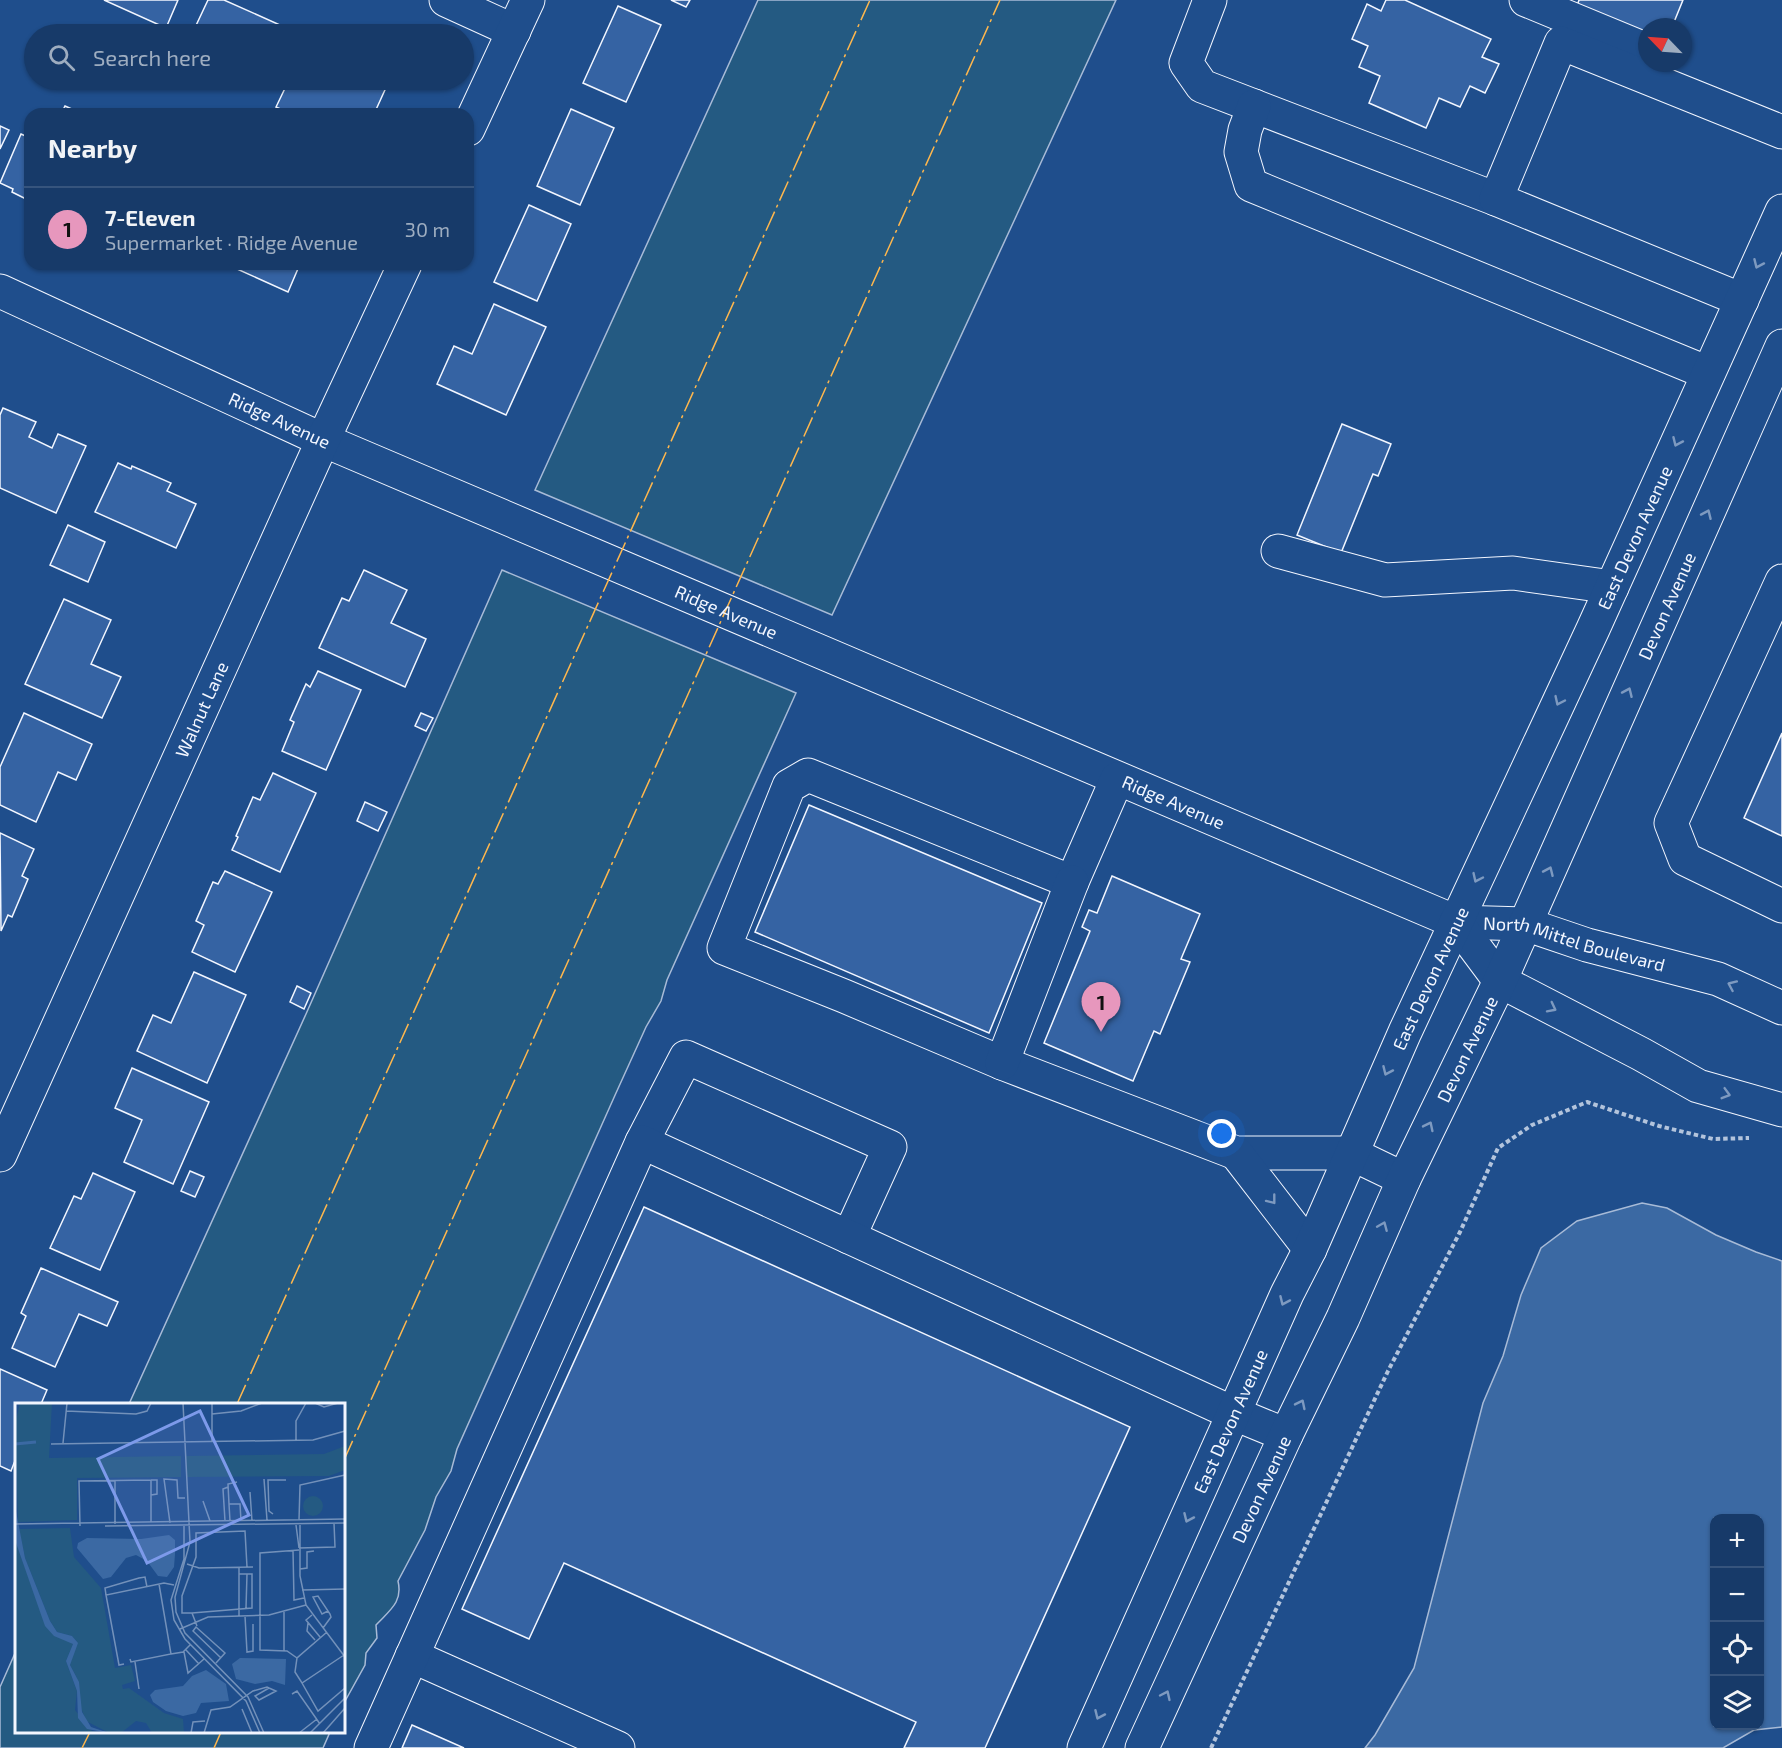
<!DOCTYPE html>
<meta charset="utf-8">
<style>
:root{--surface:#173a69;--page:#20416f;--text:#f1f3f6;--muted:#9eadc0;--line:#36547d;--accent:#e797bd}
body{margin:0;font-family:"Exo 2",sans-serif;background:var(--page);color:var(--text)}
.controls{position:absolute;right:18px;bottom:18px;display:grid;overflow:hidden;border-radius:12px;box-shadow:0 2px 4px #0004}
.controls button{width:54px;height:54px;display:grid;place-items:center;padding:0;border:0;border-bottom:2px solid var(--line);background:var(--surface);color:var(--text);font:30px sans-serif}
.compass{position:absolute;left:1638px;top:18px;width:54px;height:54px;border-radius:50%;background:var(--surface);box-shadow:0 2px 4px #0004;rotate:295deg}
.you{position:absolute;left:1222px;top:1134px;width:21px;height:21px;margin:-15px;border:4px solid #fff;border-radius:50%;background:#1a73e8;box-shadow:0 0 0 9px #1a73e833}
.badge{display:grid;place-items:center;width:39px;height:39px;border-radius:50%;background:var(--accent);color:#111;font-size:20px;font-weight:700}
.pin{position:absolute;translate:-50% -50px;filter:drop-shadow(0 2px 3px #0008)}
.pin::after{content:'';position:absolute;top:32px;width:21px;height:18px;background:inherit;clip-path:polygon(0 0,100% 0,50% 100%)}
.list{margin:0;padding:0;list-style:none}
h2{display:flex;justify-content:space-between;align-items:center;height:78px;margin:0;padding:0 24px;font-size:26px}
h2 small{font-size:20px;font-weight:400;color:var(--muted)}
.list li{display:grid;grid-template-columns:39px 1fr auto;gap:18px;align-items:center;box-sizing:border-box;height:84px;padding:0 24px;border-top:2px solid var(--line)}
.list b{display:block;font-size:22px;white-space:nowrap}
.list p{margin:0;font-size:20px;white-space:nowrap;color:var(--muted)}
.list em{font-size:20px;font-style:normal;color:var(--muted)}
.icon{flex:none;width:33px;height:33px;fill:none;stroke:currentColor;stroke-width:2;stroke-linecap:round;stroke-linejoin:round}
.map{position:relative;flex:none;width:1782px;height:1748px;overflow:hidden}
.search{position:absolute;background:var(--surface);box-shadow:0 2px 4px #0004;left:24px;top:24px;width:450px;height:66px;display:flex;align-items:center;gap:15px;box-sizing:border-box;padding:0 21px;border-radius:33px;color:var(--muted);font-size:22px}
.panel{position:absolute;background:var(--surface);box-shadow:0 2px 4px #0004;left:24px;top:108px;width:450px;height:162px;border-radius:18px}
.map>svg:first-child{display:block}
</style>
<div class="map">
<svg width="1782" height="1748" viewBox="0 0 1782 1748">
<rect width="100%" height="100%" fill="#1f4e8c"/>
<g fill="#245a82" stroke="#a8bbd7" stroke-width="1.5">
<path d="M758,0H1116L832,615L535,490Z"/>
<path d="M502,570L796,693L667,980L661,1001L646,1027L616,1093L457,1449L451,1471L436,1497L425,1530L398,1581C403,1602 390,1610 376,1625L377,1638L366,1653L365,1665L344,1703V1404H129L306,1014Z"/>
<path d="M16,1651V1732H330L323,1748H0V1687Z"/>
</g>
<path fill="#3b69a3" stroke="#a8bbd7" stroke-width="1.5" fill-rule="evenodd" d="M1642,1203L1667,1208L1716,1235L1756,1252L1782,1261V1727L1754,1730L1723,1748H1365L1375,1735L1414,1668L1483,1403L1503,1356L1521,1295L1541,1248L1577,1221ZM1714,1518H1760V1726H1714Z"/>
<g fill="#3563a3" stroke="#f2f6ff" stroke-width="1.5">
<path d="M104,0H178L166,28Z"/>
<path d="M208,0H224L289,29L286,34H192Z"/>
<path d="M671,0H690L686,7Z"/>
<path d="M1386,0H1405L1491,39L1482,57L1499,64L1485,93L1470,86L1460,107L1439,98L1426,128L1369,103L1380,76L1359,67L1368,46L1352,39L1367,4L1381,11Z"/>
<path d="M1579,0H1683L1672,27H1647V40L1577,6Z"/>
<path d="M618,6L661,25L626,102L583,83Z"/>
<path d="M289,80H337L350,86L353,80L389,81L374,114H292L276,107Z"/>
<path d="M65,106L83,114H61Z"/>
<path d="M571,109L614,128L580,205L537,186Z"/>
<path d="M0,126L9,130L0,149Z"/>
<path d="M21,134L30,138V201L12,192L13,189L0,183Z"/>
<path d="M529,205L571,224L537,301L494,282Z"/>
<path d="M226,264H300L288,292Z"/>
<path d="M494,304L546,327L506,415L437,384L454,346L472,354Z"/>
<path d="M3,408L36,422L29,437L52,448L58,434L86,446L56,513L0,488V415Z"/>
<path d="M1342,424L1391,444L1378,476L1373,474L1341,553L1297,535Z"/>
<path d="M118,463L131,469L132,466L171,483L167,491L196,504L176,548L95,512Z"/>
<path d="M68,525L105,542L88,582L50,565Z"/>
<path d="M364,570L407,590L391,623L426,639L405,687L319,648L342,598L349,601Z"/>
<path d="M64,599L111,620L91,664L121,677L102,718L25,684Z"/>
<path d="M318,671L361,690L326,770L282,751L294,722L290,720L306,684L310,687Z"/>
<path d="M24,713L92,744L76,780L58,772L36,822L0,805V767Z"/>
<path d="M421,713L433,718L426,731L415,726Z"/>
<path d="M1782,733V836L1744,818Z"/>
<path d="M273,773L316,793L280,872L232,850L238,837L236,836L253,797L260,800Z"/>
<path d="M365,802L387,812L378,831L357,821Z"/>
<path d="M809,805L1042,903L989,1033L755,932Z"/>
<path d="M0,833L34,849L22,876L28,879L12,917L8,915L1,931Z"/>
<path d="M225,871L272,892L235,972L192,952L204,925L196,921L213,882L218,884Z"/>
<path d="M1112,876L1200,914L1181,959L1190,962L1160,1034L1154,1031L1133,1081L1044,1043L1090,931L1082,927L1089,910L1097,913Z"/>
<path d="M194,972L246,995L207,1083L137,1051L153,1015L171,1023Z"/>
<path d="M297,986L311,993L304,1009L290,1002Z"/>
<path d="M132,1068L209,1102L173,1184L124,1162L142,1120L115,1108Z"/>
<path d="M190,1171L204,1177L195,1197L181,1191Z"/>
<path d="M93,1173L135,1192L100,1270L50,1248L74,1196L81,1199Z"/>
<path d="M644,1207L1130,1427L985,1748H904L916,1722L564,1563L529,1639L462,1609Z"/>
<path d="M41,1268L118,1302L107,1326L79,1314L55,1367L12,1348L26,1316L21,1313Z"/>
<path d="M0,1369L47,1390L41,1404H16V1458L11,1471L0,1466Z"/>
<path d="M412,1725L464,1748H402Z"/>
</g>
<g fill="none" stroke-linecap="round" stroke-linejoin="round">
<g stroke="#f2f6ff" stroke-width="35">
<g id="minor">
<path d="M446,0L514,31"/>
<path d="M1210,0L1186,63L1202,86L1496,199"/>
<path d="M1526,0L1647,50"/>
<path d="M1254,106L1245,130L1241,152L1251,185L1708,373"/>
<path d="M468,129L528,0"/>
<path id="s1" d="M0,291L323,440L1456,922L1525,924L1587,945L1718,979L1782,1008"/>
<path d="M1742,300L1496,199L1561,43L1782,132"/>
<path d="M1278,551L1385,580L1513,573L1612,587"/>
<path d="M1782,581L1671,823L1685,859L1782,906"/>
<path d="M1117,779L1072,882L808,775L789,786L724,948L844,996L1002,1063L1236,1153H1350L1404,1179"/>
<path d="M1456,922L1500,981L1641,1054L1698,1086L1782,1110"/>
<path d="M1002,1063L1072,882"/>
<path d="M642,1142L686,1057L890,1147L849,1237"/>
<path d="M1236,1153L1310,1249"/>
<path id="s2" d="M0,1155L323,440L405,264"/>
<path d="M412,1656L618,1748"/>
<path d="M371,1748L642,1142L1235,1414L1286,1435"/>
</g>
</g>
<g stroke="#f2f6ff" stroke-width="35">
<g id="major">
<path id="s3" d="M1084,1748L1287,1294L1310,1249L1405,1032L1593,629L1782,211"/>
<path id="s4" d="M1142,1748L1286,1435L1343,1318L1404,1179L1500,981L1782,346"/>
</g>
</g>
<path stroke="#b3c4dc" stroke-width="4" stroke-dasharray="4.5 3" stroke-linecap="butt" d="M1211,1748L1388,1371L1460,1232L1498,1148L1532,1125L1587,1102L1659,1126L1713,1139L1749,1138"/>
<use href="#minor" stroke="#1f4e8c" stroke-width="33"/>
<use href="#major" stroke="#1f4e8c" stroke-width="33"/>
<g stroke="#ffb74d" stroke-width="1.5" stroke-dasharray="21 4.5 3 4.5" stroke-linecap="butt">
<path d="M237,1404L870,0"/>
<path d="M344,1460L1000,0"/>
<path d="M82,1748L90,1732"/>
<path d="M214,1748L221,1732"/>
</g>
</g>
<defs><path id="oneway-chevron" d="M-2-3.5L2.5 0L-2 3.5" fill="none" stroke-width="1.6" stroke-linecap="round" stroke-linejoin="round" transform="scale(1.5)"/></defs>
<g stroke="#7e9ac0">
<use href="#oneway-chevron" transform="translate(1758 264) rotate(114)"/>
<use href="#oneway-chevron" transform="translate(1677 442) rotate(114)"/>
<use href="#oneway-chevron" transform="translate(1707 514) rotate(-66)"/>
<use href="#oneway-chevron" transform="translate(1628 692) rotate(-66)"/>
<use href="#oneway-chevron" transform="translate(1559 701) rotate(115)"/>
<use href="#oneway-chevron" transform="translate(1549 871) rotate(-66)"/>
<use href="#oneway-chevron" transform="translate(1477 878) rotate(115)"/>
<use href="#oneway-chevron" transform="translate(1732 985) rotate(-156)"/>
<use href="#oneway-chevron" transform="translate(1552 1008) rotate(27)"/>
<use href="#oneway-chevron" transform="translate(1387 1071) rotate(114)"/>
<use href="#oneway-chevron" transform="translate(1726 1094) rotate(16)"/>
<use href="#oneway-chevron" transform="translate(1429 1126) rotate(-64)"/>
<use href="#oneway-chevron" transform="translate(1272 1200) rotate(52)"/>
<use href="#oneway-chevron" transform="translate(1383 1226) rotate(-67)"/>
<use href="#oneway-chevron" transform="translate(1284 1301) rotate(114)"/>
<use href="#oneway-chevron" transform="translate(1301 1404) rotate(-64)"/>
<use href="#oneway-chevron" transform="translate(1188 1518) rotate(114)"/>
<use href="#oneway-chevron" transform="translate(1166 1695) rotate(-65)"/>
<use href="#oneway-chevron" transform="translate(1099 1715) rotate(114)"/>
</g>
<g text-anchor="middle" dominant-baseline="central" stroke-width="4.5" stroke-linejoin="round" paint-order="stroke">
<g font-size="18" fill="#f2f6ff" stroke="#1f4e8c">
<text stroke="none"><textPath href="#s1" startOffset="308">Ridge Avenue</textPath></text>
<text stroke="none"><textPath href="#s3" startOffset="1330">East Devon Avenue</textPath></text>
<text stroke="none"><textPath href="#s4" startOffset="1257">Devon Avenue</textPath></text>
<text stroke="none"><textPath href="#s1" startOffset="794">Ridge Avenue</textPath></text>
<text stroke="none"><textPath href="#s2" startOffset="489">Walnut Lane</textPath></text>
<text stroke="none"><textPath href="#s1" startOffset="1280">Ridge Avenue</textPath></text>
<text stroke="none"><textPath href="#s1" startOffset="1708">North Mittel Boulevard</textPath></text>
<text stroke="none"><textPath href="#s3" startOffset="844">East Devon Avenue</textPath></text>
<text stroke="none"><textPath href="#s4" startOffset="771">Devon Avenue</textPath></text>
<text stroke="none"><textPath href="#s3" startOffset="358">East Devon Avenue</textPath></text>
<text stroke="none"><textPath href="#s4" startOffset="285">Devon Avenue</textPath></text>
</g>
</g>
<g transform="translate(15 1403)">
<rect width="330" height="330" fill="#1f4e8c"/>
<path d="M5,0H37L34,55L166,53V74L62,75V117L3,119L0,21ZM330,43V67L314,73L172,74L171,53L309,51ZM288 103a10 10 0 1 1 20 0a10 10 0 1 1-20 0ZM55,125L59,154L86,185L100,265L116,262L120,278L107,282L108,286L114,285L149,310L168,316L169,330H137L131,320L121,318L106,330H94L71,318L64,300L62,275L55,262L62,239L57,233L42,229L35,218L10,155L4,126ZM0,137L31,223L58,241L51,258L62,288L60,307L77,328L83,330H0Z" fill="#245a82"/>
<path d="M0,103L10,155L35,218L42,229L57,233L63,240L55,262L64,279L67,309L76,324L94,330L72,326L63,315L62,288L51,258L58,241L39,233L30,223L0,137ZM154,132L160,137V151L159,164L152,174L143,173L132,158L121,152L111,155L96,174L88,176L62,145L63,140L72,135L126,136ZM225,255L271,256L270,282L257,278L240,281L221,276L217,261ZM191,267L211,281L214,298L186,300L181,310L168,313L151,308L138,299L135,292L140,287L168,283L177,273Z" fill="#3b69a3"/>
<path fill="none" stroke="#3b69a3" stroke-width="3" d="M0,41L21,39"/>
<path fill="none" stroke="#7391ba" stroke-width="1.5" d="M168,0L175,139L160,194L161,209L170,230L233,294L249,330M197,0V39M300,0L309,4L323,0M51,8L121,11L132,8L136,0M197,11L226,8L247,0M281,38V18L291,0M48,40L52,0M36,41L298,37L330,28M249,76L252,117M100,77V121M136,77H142V91L136,92M235,89L237,118M188,98L195,118M214,101L213,81L222,79M258,111L254,108L253,77H271M284,117L285,82L330,72M210,118L208,86L213,84M215,118L214,101H225L226,118M155,120L149,76L162,77L163,95H170M0,121L330,116M281,122L284,145M285,122V173L291,202L330,254M65,123L64,78L136,77V120M90,123L330,120M169,123V156L156,197L159,217L170,236L231,298L245,330M284,145L320,144L319,120M278,147L279,197L289,195M172,161L184,165L238,164M285,166L292,165V149L299,148M224,171V213M287,187L330,186M91,192L90,185L124,175L130,174L132,184M231,205L232,171M269,209V248M177,210L237,205V171H224V165M297,212L291,217L305,234M230,213L232,249L238,248V221M293,220L292,228L300,237M182,223L177,210H167V193L181,154V130L230,128L232,164M308,225L316,214L315,211L303,193L298,194L307,211L313,208M165,226L193,214L254,212L291,202M312,229L282,255L280,269L287,280L329,252M171,247L184,261M169,249L173,270L189,256M156,251L168,249L175,242M282,255L272,248L245,247V150L284,147M115,256L116,259L156,251L144,181M120,259L124,286M201,260L210,250L181,224L178,228L206,255M109,261L104,262L91,192L149,180L159,182M287,280L303,308L330,285M277,291L282,288L305,321M227,306L237,330M176,330L178,319L190,318M189,330L196,307L215,304L238,288L252,284L254,285L261,288L244,297L240,293L254,285M284,330L302,316M295,330L330,295M308,330L330,305"/>
<path fill="#7d9aea" fill-opacity="0.15" stroke="#7d9aea" stroke-width="3" d="M185,8L234,112L132,160L83,56Z"/>
<rect width="330" height="330" fill="none" stroke="#f2f6ff" stroke-width="3"/>
</g>
</svg>
<div class="controls">
<button>+</button>
<button>−</button>
<button><svg class="icon" aria-label="locate" viewBox="0 0 24 24"><circle cx="12" cy="12" r="6"/><path d="M12 2v4M12 18v4M2 12h4M18 12h4"/></svg></button>
<button><svg class="icon" aria-label="layers" viewBox="0 0 24 24"><path d="M12 4l9 5-9 5-9-5zM3 14l9 5 9-5"/></svg></button>
</div>
<svg class="compass" viewBox="-18 -18 36 36"><path d="M0-13l5 13h-10z" fill="#e53935"/><path d="M0 13l5-13h-10z" fill="#9eadc0"/></svg>
<div class="you"></div>
<div class="pin badge" style="left:1101px;top:1032px">1</div>
<div class="search"><svg class="icon" aria-label="search" viewBox="0 0 24 24"><circle cx="10" cy="10" r="6"/><path d="M15 15l6 6"/></svg>Search here</div>
<section class="panel">
<h2>Nearby<small></small></h2>
<ul class="list">
<li><span class="badge">1</span><div><b>7-Eleven</b><p>Supermarket · Ridge Avenue</p></div><em>30 m</em></li>
</ul>
</section>
</div>
